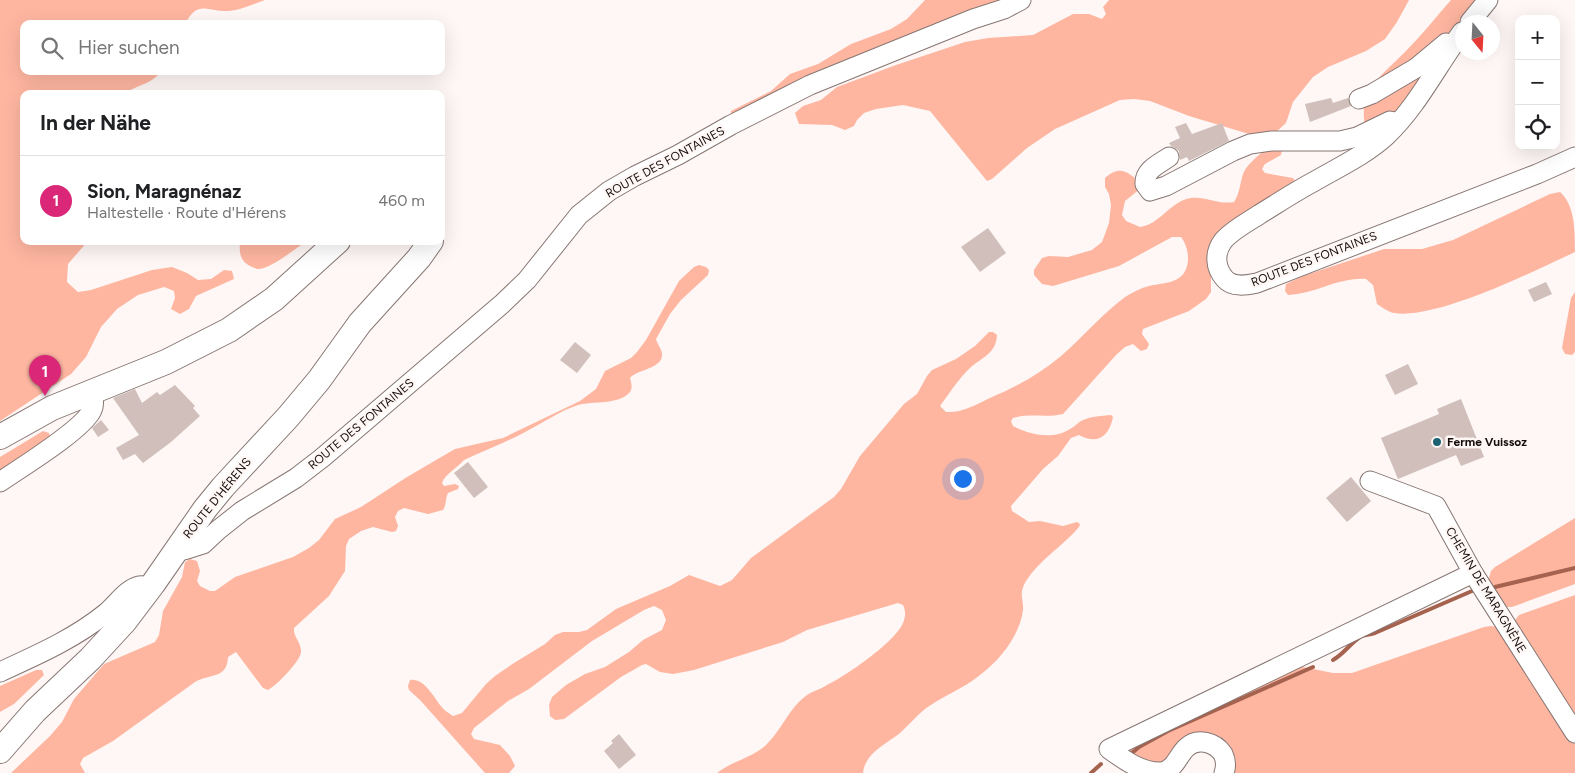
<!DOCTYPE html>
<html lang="de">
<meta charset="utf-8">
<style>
:root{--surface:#fff;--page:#f6f6f6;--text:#202124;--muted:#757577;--line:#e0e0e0;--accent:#db2777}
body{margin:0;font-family:Figtree,sans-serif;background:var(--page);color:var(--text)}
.controls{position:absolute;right:15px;top:15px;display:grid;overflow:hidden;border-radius:10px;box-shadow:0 5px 20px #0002}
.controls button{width:45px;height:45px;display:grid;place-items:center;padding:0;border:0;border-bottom:1px solid var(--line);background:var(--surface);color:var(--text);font:25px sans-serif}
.compass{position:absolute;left:1455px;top:15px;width:45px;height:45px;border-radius:50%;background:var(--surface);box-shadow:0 5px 20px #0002;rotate:162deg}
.you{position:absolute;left:962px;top:478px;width:18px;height:18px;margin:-12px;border:4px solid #fff;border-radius:50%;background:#1a73e8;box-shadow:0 0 0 8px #1a73e833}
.badge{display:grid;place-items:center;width:32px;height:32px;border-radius:50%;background:var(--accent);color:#fff;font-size:16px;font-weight:700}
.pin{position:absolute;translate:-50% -41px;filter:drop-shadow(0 1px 2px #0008)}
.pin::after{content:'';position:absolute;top:26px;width:18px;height:15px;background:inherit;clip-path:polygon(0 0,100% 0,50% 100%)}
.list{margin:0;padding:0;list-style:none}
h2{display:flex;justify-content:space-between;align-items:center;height:65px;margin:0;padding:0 20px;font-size:21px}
h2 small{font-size:16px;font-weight:400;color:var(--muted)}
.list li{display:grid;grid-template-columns:32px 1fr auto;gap:15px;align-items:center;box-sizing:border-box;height:90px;padding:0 20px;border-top:1px solid var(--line)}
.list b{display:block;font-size:19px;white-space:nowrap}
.list p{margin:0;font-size:16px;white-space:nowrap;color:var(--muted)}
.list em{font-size:16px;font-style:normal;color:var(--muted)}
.icon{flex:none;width:28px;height:28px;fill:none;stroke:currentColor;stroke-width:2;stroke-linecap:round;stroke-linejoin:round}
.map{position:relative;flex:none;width:1575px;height:773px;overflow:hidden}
.search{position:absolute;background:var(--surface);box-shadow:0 5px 20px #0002;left:20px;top:20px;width:425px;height:55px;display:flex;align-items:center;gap:12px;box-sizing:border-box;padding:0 18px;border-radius:10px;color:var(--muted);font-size:19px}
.panel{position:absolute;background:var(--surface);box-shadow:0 5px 20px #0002;left:20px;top:90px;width:425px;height:155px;border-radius:10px}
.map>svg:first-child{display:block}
</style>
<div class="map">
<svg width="1575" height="773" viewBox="0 0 1575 773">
<rect width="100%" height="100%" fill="#fef7f5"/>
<g fill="#feb6a1">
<path d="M0,0H265C253,4 239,11 227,11C205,11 198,0 185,24H24V71H161C152,85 137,84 125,94H24V241H88L68,264L67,282L78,292L91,290L152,270L172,267L187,273L198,280L211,279L224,270L232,271L234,279L196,296L189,309L180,314L171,309L175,298L174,291L164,287L138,295L117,309L101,327L86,357L71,374L0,421Z"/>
<path d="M925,0H1004L731,116V111L771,91L790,74L818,64L851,44L891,29L907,19Z"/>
<path d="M1109,0H1409L1397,22L1385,39L1366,51L1328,67L1313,77L1293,102L1286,123L1275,133L1259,137L1189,116L1150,101L1134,99L1120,100L1055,129L1027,148L992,179L987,181L930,111L903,105L876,109L864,113L857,120L854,126L845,130L832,125L799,124L795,113L803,106L821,100L837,87L896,65L965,42L988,38L1033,35L1073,14H1089L1102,19L1106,14L1103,7Z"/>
<path d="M1451,0H1482L1405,110L1368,137C1354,93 1377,80 1405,52C1421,36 1436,17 1451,0Z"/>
<path d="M1266,149L1282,150L1281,155L1265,164L1262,169L1265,173L1293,178L1296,183L1271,198L1211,268V292L1206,299L1189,311L1143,329L1142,334L1149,344L1147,349L1141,351L1133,344L1125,347L1116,355L1063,414C1047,418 1029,413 1013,418L1011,421L1013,426C1029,435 1054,440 1070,429C1075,427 1078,422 1083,420C1092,416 1101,416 1111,415L1113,417C1109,437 1097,445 1079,435L1071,438L1058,456L1043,469L1011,506L1012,511L1029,522L1040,521L1063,526L1077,522L1080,524L1079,527C1063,546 1039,560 1026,581C1018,594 1024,600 1023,610C1020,635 1000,660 980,675C963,689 942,696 925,709C916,716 909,725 900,733C886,744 865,753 863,773H717C732,761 752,758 766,745C782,730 788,709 807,695C813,691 821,689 827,685C846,676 900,639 904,620C906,615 905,609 903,605L898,603L807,630L783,642L694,670L673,674L660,672L646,664L642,665L621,677L564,719L555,720L550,716L549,705L552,697L566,685L585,674L605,667L629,652L643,640L662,630L666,620L662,610L654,606L644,610L592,641L529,689L508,701L474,728L471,734L474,739L500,745L510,756L515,766L509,773H485L420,700L409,690L408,686L410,680C424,678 433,696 440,705C443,709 448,713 453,716L462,713L486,684L495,676L514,663L545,644L555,635L563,632H579L587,630L616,609L670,586L689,575L720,586L732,580L751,558L834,497L841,489L860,456L904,404L917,394L927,376L932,370L956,359L975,346L989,332H993L997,335C996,354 982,357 970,368C959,378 949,394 940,406L946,412C963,413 977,404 992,397C1016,387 1040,374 1061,356C1083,337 1102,314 1125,297C1133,292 1141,288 1149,286C1161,283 1176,284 1184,273C1191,262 1188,246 1181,237H1172L1119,266L1053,286L1042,284L1034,275V270L1042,258L1049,256L1068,257L1092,250L1102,242L1109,223L1111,205L1109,194L1105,187V178C1119,165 1128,171 1140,183V189L1125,201L1122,215L1126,221L1140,227C1161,224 1170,201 1191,198C1205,196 1219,205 1234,202C1240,193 1240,183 1243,174C1247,164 1258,156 1266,149Z"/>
<path d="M1560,192C1575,205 1575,231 1575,252C1534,271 1437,320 1394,313C1388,312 1382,307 1377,304L1373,285L1366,279C1338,277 1316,294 1288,295L1285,291L1286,284L1303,276L1384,249H1422L1453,240L1550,194Z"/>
<path d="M241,241H304L303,244C293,250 269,270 257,269C255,268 252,267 250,266C240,261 239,252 240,242Z"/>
<path d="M699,265L706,267L709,270L708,275L681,300L670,314L656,339C657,344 662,349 662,354C663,369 638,369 630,378C631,382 633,388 630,392C619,405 593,401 578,405C560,411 544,422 527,431C507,442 485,450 464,460C457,468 445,474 442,483L444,486L455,484L459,486L458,489L448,493C445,499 447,504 443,510L428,514L404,508L398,511L395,517L398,526L396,531L392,532L373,527L361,531L349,539L346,546L345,571L329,596L294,628C293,637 301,642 301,651C302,660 276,686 268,690L263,688L236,652L228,657C227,679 211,673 195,682L113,741L83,758L80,764L85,773H11L50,736L62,722L74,699L104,664L155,642L159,635L163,611L182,577L185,562L190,559L197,561L200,571L197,581L200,586L210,591H215L235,577L293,557L309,548L319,540L335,519L361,507L407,477L455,449L503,438L580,401L596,389L605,371L631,358L637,352L646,340L679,281L694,267Z"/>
<path d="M1575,292V352L1572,355L1565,354L1562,348L1571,298Z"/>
<path d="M43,431L49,433L51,439L0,471V457Z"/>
<path d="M1575,518V584L1512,607H1502L1488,581L1491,571L1495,567Z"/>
<path d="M1575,595V725L1512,624L1519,615Z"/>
<path d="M1491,626L1497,627L1502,632L1575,744V773H1232L1217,739L1171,762L1151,765L1127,752L1130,745L1290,669L1303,667L1333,673H1352L1484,627Z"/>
<path d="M36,670H42L44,675L14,704L0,712V686Z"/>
</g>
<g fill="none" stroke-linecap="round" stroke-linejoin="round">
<g stroke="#a5624e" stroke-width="4">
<path d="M1495,587L1575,568"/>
<path d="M1333,660C1344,654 1351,642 1362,636C1366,635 1371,634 1375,633L1472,591"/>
<path d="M1132,753L1139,747L1168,731L1313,667"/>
<path d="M1091,773L1101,764"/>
</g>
</g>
<g fill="#d0bfba">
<path d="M1331,98L1333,103L1348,98L1351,106L1310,122L1305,104Z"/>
<path d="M1186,123L1192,134L1222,123L1229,141L1189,161L1187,157L1180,160L1179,151L1171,146L1169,143L1180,138L1175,127Z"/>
<path d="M988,228L1006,253L980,272L961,247Z"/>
<path d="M1546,282L1552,294L1534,302L1528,290Z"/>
<path d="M575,342L591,355L577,373L560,360Z"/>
<path d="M1408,364L1418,384L1395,395L1385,375Z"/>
<path d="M175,385L195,406L193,408L200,416L171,442L143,463L135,454L123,460L116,448L139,435L113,398L135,389L142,403L157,392L160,395Z"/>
<path d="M1461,399L1484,457L1461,466L1456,455L1398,479L1381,438L1439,414L1437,409Z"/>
<path d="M101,420L109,430L98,437L92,428Z"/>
<path d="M468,462L488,487L474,498L454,473Z"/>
<path d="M1351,477L1371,501L1347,522L1326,498Z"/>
<path d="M619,734L636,755L619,769L604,751L613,743L611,741Z"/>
</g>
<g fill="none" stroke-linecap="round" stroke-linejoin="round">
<g stroke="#867672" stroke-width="21">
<g id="minor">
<path d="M1470,22L1488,0"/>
<path d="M1462,32C1437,66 1417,107 1386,136C1365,155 1339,167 1315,181C1296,191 1278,203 1260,214C1248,222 1232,230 1223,241C1214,253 1215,268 1225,279C1233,288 1247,285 1257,283L1537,174L1575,157"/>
<path d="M1359,99L1372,94L1416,68L1446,43"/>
<path d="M1169,157C1159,164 1144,170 1145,184L1150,191L1166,186L1233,151L1250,144L1272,141H1340L1357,137L1390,121L1396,122"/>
<path d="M1370,481L1436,506L1473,573L1575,733"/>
<path d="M0,482C20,468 83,430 92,410C95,404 93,398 91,392"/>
<path d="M177,549L184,550L203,544L218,530L242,511L296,478L322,458L502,304L527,280L579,215L609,191L635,176L678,155L731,125L810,85L973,19L1004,9L1021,0"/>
<path d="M0,672C37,655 74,639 106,613C116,605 126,589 139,586C143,585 146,587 149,589"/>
<path d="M1224,773C1226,767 1226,760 1223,754C1215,742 1197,737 1186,748C1177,757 1176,768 1162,772C1142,773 1124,760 1109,749L1473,573"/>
</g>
</g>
<g stroke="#867672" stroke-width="26">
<g id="major">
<path d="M0,437L52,408L166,362L229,330L274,299L338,241"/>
<path d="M0,751L35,711L90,659L125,621L153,584L205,509L223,487L288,417L319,380L360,323L419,258L431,241"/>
</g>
</g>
<use href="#minor" stroke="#fff" stroke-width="19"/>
<use href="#major" stroke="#fff" stroke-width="24"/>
</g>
<circle fill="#1c6272" stroke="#fef7f5" stroke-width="2" cx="1437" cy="442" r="5"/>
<g text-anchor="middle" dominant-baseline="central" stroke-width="5" stroke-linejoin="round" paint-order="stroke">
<g font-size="12" fill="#130d0b" stroke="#fef7f5">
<text transform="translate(665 162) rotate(-29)">ROUTE DES FONTAINES</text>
<text transform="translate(1314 259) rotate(-21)">ROUTE DES FONTAINES</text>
<text transform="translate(361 424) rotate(-40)">ROUTE DES FONTAINES</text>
<text transform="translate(217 498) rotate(-51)">ROUTE D'HÉRENS</text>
<text transform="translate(1486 590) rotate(59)">CHEMIN DE MARAGNÈNE</text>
</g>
<g font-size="12" font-weight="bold" fill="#130d0b" stroke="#fef7f5" text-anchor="start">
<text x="1447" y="442">Ferme Vuissoz</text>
</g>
</g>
</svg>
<div class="controls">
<button>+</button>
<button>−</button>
<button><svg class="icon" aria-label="locate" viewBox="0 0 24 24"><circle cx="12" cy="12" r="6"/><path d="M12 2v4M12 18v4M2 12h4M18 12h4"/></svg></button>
</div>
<svg class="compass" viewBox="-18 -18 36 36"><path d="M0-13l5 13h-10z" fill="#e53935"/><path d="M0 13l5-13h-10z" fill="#757577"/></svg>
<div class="you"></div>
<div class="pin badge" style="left:45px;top:396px">1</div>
<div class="search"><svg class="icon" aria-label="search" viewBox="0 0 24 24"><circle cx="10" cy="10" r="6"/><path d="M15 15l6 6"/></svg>Hier suchen</div>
<section class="panel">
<h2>In der Nähe<small></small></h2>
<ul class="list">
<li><span class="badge">1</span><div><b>Sion, Maragnénaz</b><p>Haltestelle · Route d'Hérens</p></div><em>460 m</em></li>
</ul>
</section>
</div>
